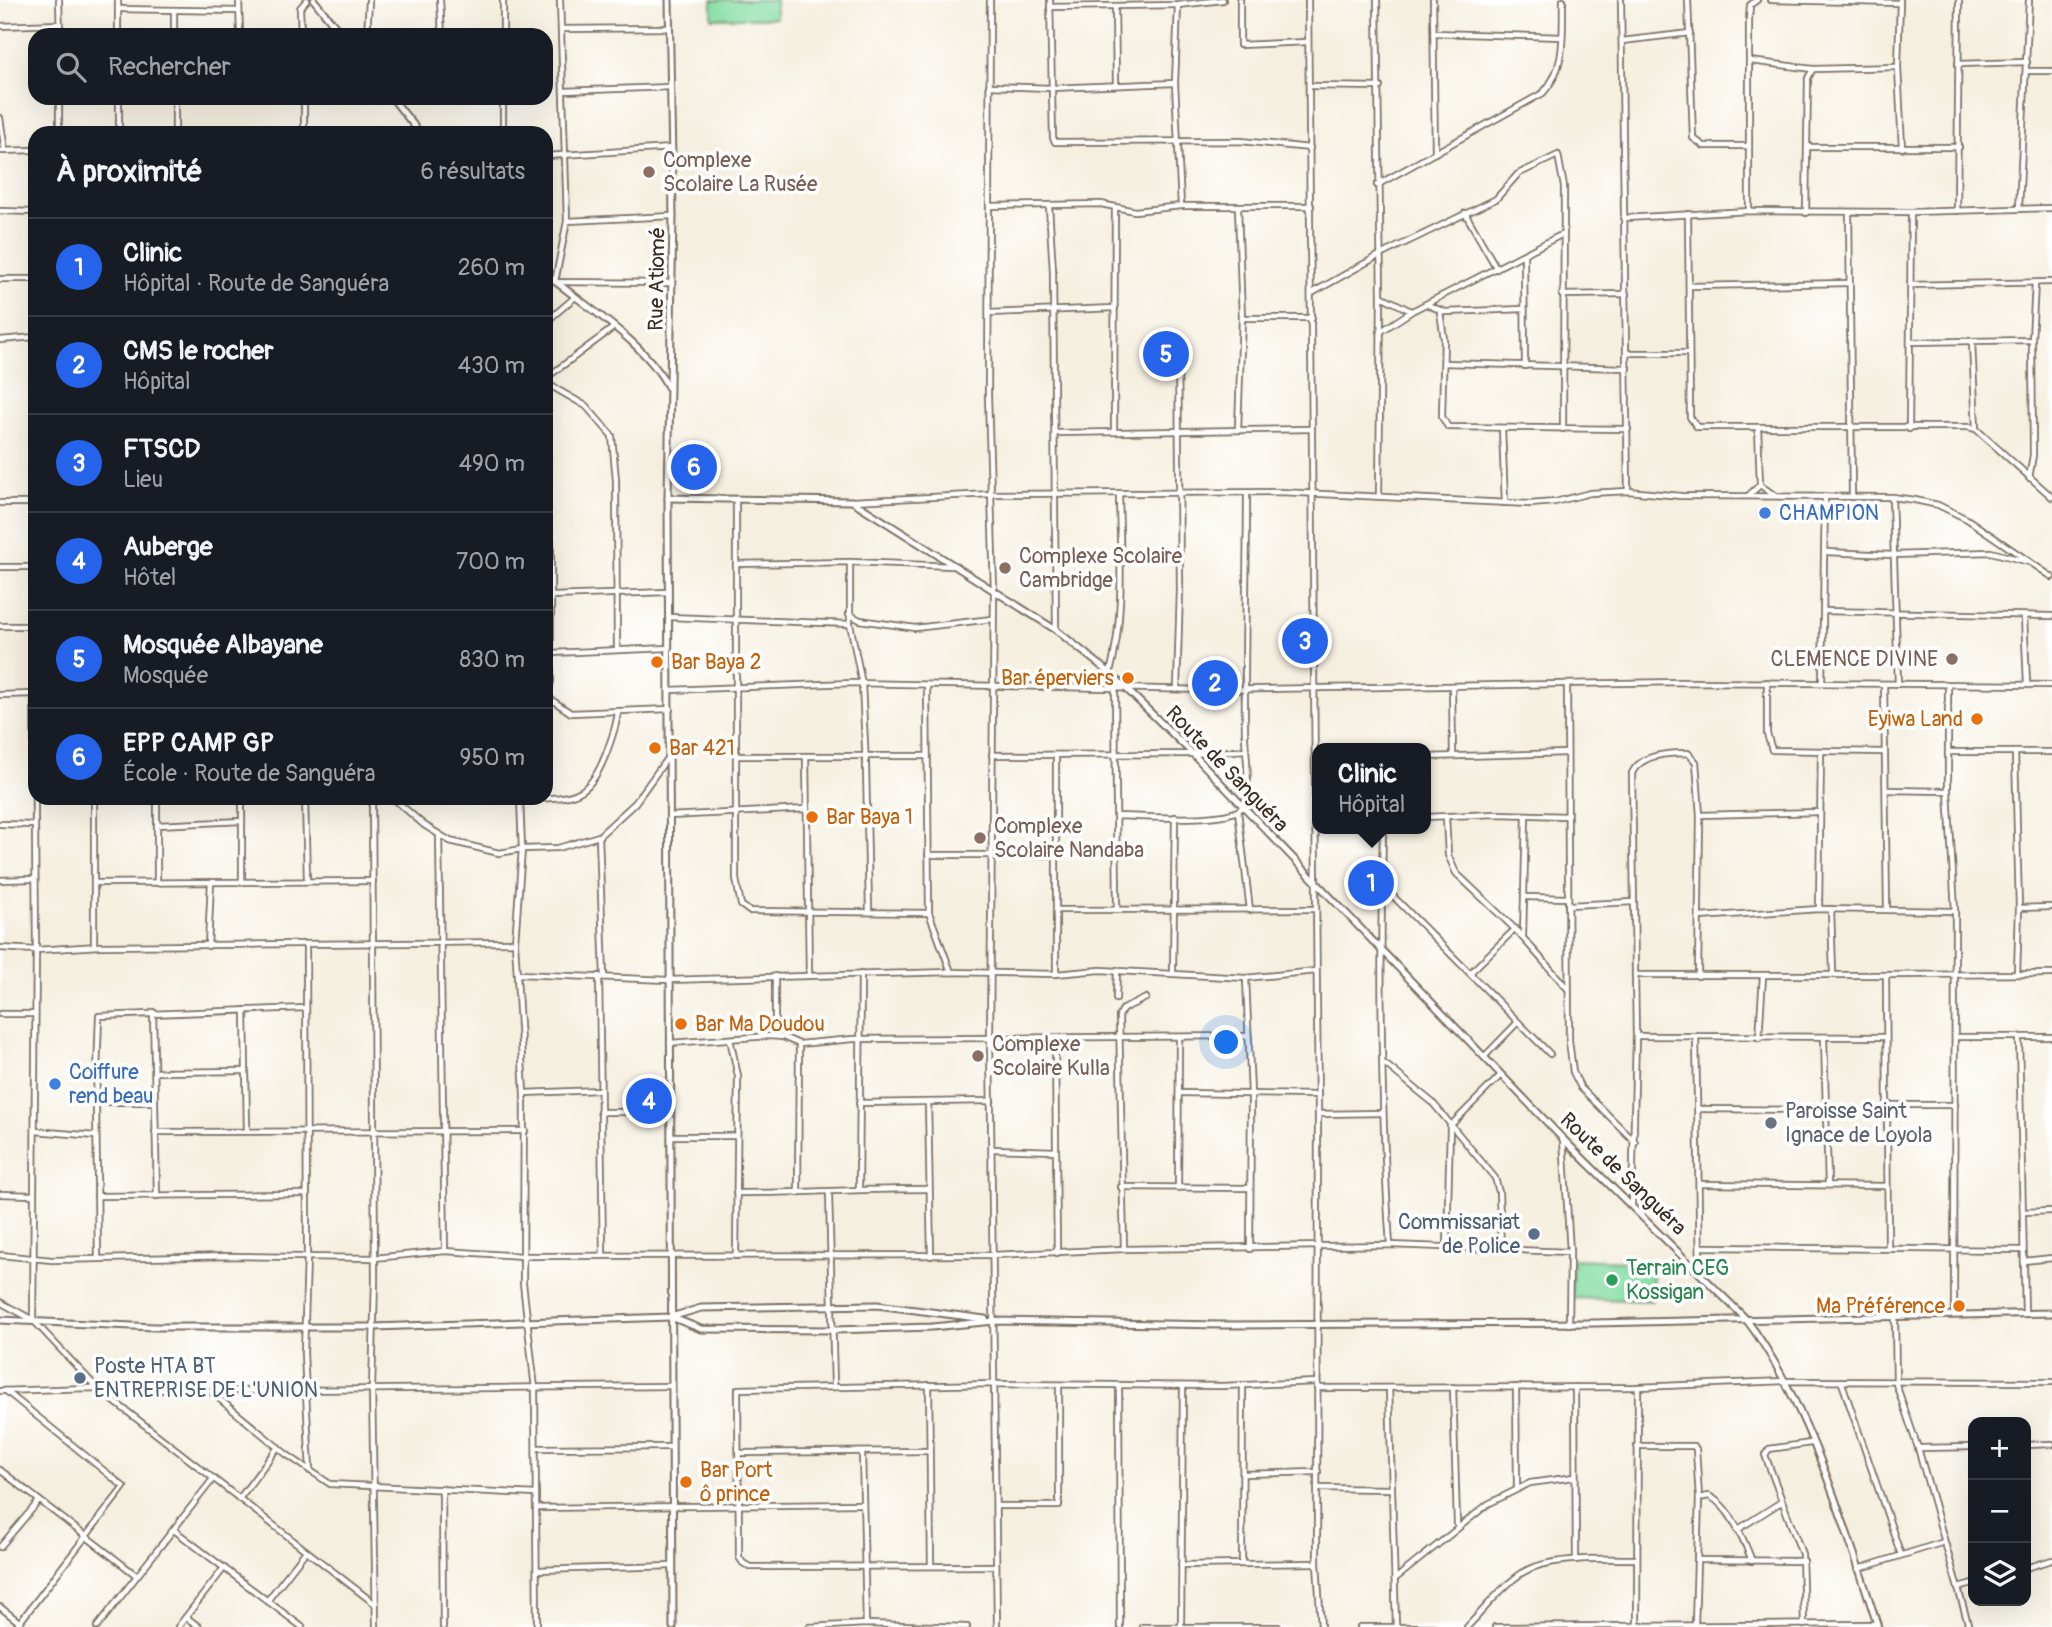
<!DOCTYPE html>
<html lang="fr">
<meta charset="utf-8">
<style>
:root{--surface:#171b24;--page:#20242c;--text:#f1f3f6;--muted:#9ea1a6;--line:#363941;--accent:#2563eb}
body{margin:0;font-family:Pangolin,sans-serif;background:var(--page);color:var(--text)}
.controls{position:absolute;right:21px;bottom:21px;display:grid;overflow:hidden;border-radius:14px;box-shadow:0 7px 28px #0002}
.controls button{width:63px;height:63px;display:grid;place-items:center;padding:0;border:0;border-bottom:2px solid var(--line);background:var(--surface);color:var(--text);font:35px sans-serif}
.you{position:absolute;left:1227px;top:1043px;width:24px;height:24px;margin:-18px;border:5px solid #fff;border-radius:50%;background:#1a73e8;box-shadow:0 0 0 10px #1a73e833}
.badge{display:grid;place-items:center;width:46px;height:46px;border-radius:50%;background:var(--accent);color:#fff;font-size:23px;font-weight:700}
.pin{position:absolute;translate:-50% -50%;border:4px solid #fff;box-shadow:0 2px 7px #0006}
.popup{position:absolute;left:1312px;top:743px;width:119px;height:91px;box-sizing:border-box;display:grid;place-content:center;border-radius:14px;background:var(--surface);filter:drop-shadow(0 2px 5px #0005);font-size:23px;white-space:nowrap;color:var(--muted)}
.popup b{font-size:26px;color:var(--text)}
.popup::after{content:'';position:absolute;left:50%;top:100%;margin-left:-14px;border:14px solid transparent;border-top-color:var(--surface)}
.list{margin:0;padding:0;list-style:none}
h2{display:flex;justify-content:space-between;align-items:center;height:91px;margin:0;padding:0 28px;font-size:30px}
h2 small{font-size:23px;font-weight:400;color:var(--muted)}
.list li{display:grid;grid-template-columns:46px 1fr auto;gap:21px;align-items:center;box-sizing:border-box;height:98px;padding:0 28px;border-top:2px solid var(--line)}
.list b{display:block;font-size:26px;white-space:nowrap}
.list p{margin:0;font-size:23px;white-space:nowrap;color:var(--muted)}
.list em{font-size:23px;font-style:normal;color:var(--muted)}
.icon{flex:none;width:38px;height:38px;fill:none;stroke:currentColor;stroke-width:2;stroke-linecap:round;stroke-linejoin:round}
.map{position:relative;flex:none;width:2052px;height:1627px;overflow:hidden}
.search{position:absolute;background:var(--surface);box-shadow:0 7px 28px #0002;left:28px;top:28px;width:525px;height:77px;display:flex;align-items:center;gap:18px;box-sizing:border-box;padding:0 24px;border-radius:21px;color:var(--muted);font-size:26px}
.panel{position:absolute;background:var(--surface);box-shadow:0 7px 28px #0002;left:28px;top:126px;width:525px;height:679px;border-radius:21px}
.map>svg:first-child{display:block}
</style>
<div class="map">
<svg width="2052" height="1627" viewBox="0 0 2052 1627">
<rect width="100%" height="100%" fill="#fff"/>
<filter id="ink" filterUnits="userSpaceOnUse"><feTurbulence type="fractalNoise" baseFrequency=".0143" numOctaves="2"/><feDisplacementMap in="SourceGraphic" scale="14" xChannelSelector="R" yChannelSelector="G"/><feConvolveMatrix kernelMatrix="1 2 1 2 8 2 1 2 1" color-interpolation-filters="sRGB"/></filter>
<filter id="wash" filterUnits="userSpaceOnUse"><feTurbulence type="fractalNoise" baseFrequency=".00686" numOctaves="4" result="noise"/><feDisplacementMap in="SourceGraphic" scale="28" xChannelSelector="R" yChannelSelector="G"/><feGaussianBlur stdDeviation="1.57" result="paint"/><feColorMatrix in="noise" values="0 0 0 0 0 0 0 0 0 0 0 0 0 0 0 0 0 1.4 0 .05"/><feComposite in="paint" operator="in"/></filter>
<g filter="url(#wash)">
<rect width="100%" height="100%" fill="#f5efdf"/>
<g fill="#84dda2" stroke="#608460" stroke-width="2">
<rect x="712" y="0" width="64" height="18"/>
<path d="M1573,1259L1653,1262L1652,1301L1571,1298Z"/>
</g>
</g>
<g filter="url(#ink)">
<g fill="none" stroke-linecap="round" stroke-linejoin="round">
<g stroke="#7c6f62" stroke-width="8">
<g id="minor">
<path d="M59,0L60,35"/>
<path d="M118,0V35"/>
<path d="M239,0L240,35"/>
<path d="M440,0L442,35"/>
<path d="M503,0V35"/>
<path d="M560,0L567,221L555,282L672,283"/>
<path d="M990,0L988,396L994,590L990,1038L997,1627"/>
<path d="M1050,0L1053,138L1055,142L1241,141L1310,148"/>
<path d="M1240,0V45L1307,42"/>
<path d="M1308,0L1318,1114L1317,1563L1321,1627"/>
<path d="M1377,0L1381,296L1379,495"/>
<path d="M1433,0L1435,153"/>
<path d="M1621,0L1628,491"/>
<path d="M1688,0L1693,138L1704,146H1749"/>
<path d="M1771,0L1900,3"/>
<path d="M1900,0L1898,67L1902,148"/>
<path d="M1178,5L1175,83L1181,206"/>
<path d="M1115,6L1116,85"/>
<path d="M1050,7L1178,5L1223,0"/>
<path d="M118,9L239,11"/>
<path d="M0,26L60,24"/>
<path d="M561,29L669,28"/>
<path d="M1434,33L1562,37"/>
<path d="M174,35V10"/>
<path d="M301,35L300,8L307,0"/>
<path d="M324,35L336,27"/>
<path d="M367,35L369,0"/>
<path d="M1622,41L1690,33"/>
<path d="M1750,61L1813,69L1898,67"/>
<path d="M1958,64L2027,62"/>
<path d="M2027,71H2052"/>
<path d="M989,86L1051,88L1175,83"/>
<path d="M1310,86L1380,87"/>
<path d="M563,91L670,87"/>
<path d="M119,98V133"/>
<path d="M175,98V133"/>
<path d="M503,98V133"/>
<path d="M0,118L5,151"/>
<path d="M59,133V98"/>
<path d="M304,133V98"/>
<path d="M1808,147H1959"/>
<path d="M0,151L35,150"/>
<path d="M546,156L672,148"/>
<path d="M1377,185L1543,93C1567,67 1562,34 1563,0"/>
<path d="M989,206L1101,204L1135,211L1181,206H1311"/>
<path d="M1049,206L1053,271L1056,630"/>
<path d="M1238,207L1242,318L1238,429"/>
<path d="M2019,209L2029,0"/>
<path d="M0,211L35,212"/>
<path d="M1749,211V21L1750,5L1757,0"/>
<path d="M1957,211L1959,0"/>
<path d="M1849,212L1852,497"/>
<path d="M1465,213L1497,269"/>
<path d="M1806,213L1808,78L1813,69"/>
<path d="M1688,214L1690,417L1697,427H1968L1976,429L2052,497"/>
<path d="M1625,218L1749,211L1911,212L2052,208"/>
<path d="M567,221L673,216"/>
<path d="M1524,255L1525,366"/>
<path d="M0,279H35"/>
<path d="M1910,285L2052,282"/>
<path d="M1691,286L1849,283"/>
<path d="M1312,293L1378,256L1496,199L1518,174L1558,155L1564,187L1563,429"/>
<path d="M1562,295L1626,294"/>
<path d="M1381,296L1411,311"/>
<path d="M1428,305L1445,312L1524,309"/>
<path d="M1440,312L1444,339L1442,417L1448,427L1628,429"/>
<path d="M989,313L1115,308"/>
<path d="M1242,318H1312"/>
<path d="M546,322L574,298"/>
<path d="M1380,332L1412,311L1561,235"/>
<path d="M0,340L35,337"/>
<path d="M1910,342L2032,340L2035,283"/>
<path d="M1972,342L1976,429"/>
<path d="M1627,353H1689"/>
<path d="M1444,363L1627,368"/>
<path d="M546,378L613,328"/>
<path d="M546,383L586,406L612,436L616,480L617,649"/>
<path d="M1502,429L1505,503"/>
<path d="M1909,429L1911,212"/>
<path d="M1114,431L1115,207"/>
<path d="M1055,433L1311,429"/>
<path d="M2029,478L2033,455L2032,340"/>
<path d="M1760,485L1774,495"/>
<path d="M1749,495L1760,485L1758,427"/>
<path d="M1892,497L1898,684"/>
<path d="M736,499V879L741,905L749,911L929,913"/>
<path d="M852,501L992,494L1280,492L1530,504L1555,502L1590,493L1628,491L1681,496L1892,497L1915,500L1938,505L1967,519L2052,577"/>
<path d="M0,503H35"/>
<path d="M1826,552L1893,555L1991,552L2029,562"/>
<path d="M850,562V624L862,684L866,766L869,911"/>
<path d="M736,564L850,562L953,566"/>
<path d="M0,567H35"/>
<path d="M551,596L668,592"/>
<path d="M1824,611L2052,616"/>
<path d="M849,614L860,620L915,628L992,619"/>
<path d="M2024,616L2027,683"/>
<path d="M669,617L850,624"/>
<path d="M0,626H35"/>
<path d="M551,653L669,648"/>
<path d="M1110,673C1125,616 1120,554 1119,494"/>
<path d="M1767,682V734L1772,750L1883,752"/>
<path d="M1822,682L1825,496"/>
<path d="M1567,684L1569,1041L1573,1072L1581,1088L1635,1142"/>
<path d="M1884,684L1887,909"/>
<path d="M927,685L929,913L951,972"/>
<path d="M1948,685V791L1955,911L1954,1315"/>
<path d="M1115,686L1117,909"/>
<path d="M1452,686L1453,756"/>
<path d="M1177,688L1180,590L1178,338"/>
<path d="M670,690L852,683L1209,690L1680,682L2052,685"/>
<path d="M0,695L34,694"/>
<path d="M546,696L551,682V541"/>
<path d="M546,696L571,713L670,709"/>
<path d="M1948,752H2052"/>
<path d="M2015,752L2019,908L2017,974"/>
<path d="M992,755L1193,754L1245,750"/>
<path d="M1056,755V974"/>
<path d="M736,756H926"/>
<path d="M806,757L809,975"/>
<path d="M1425,757L1567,753"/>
<path d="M1886,790L1948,791"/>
<path d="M305,798L307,881"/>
<path d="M372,798L375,1280L372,1388L376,1627"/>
<path d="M393,798L424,825L450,841L499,853L522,849L558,848L599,836L635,803L668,757"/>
<path d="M471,798H509"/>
<path d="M520,798L522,849L515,942L524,1093L523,1283L535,1389L537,1627"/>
<path d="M539,798C579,800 592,790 606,754C611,740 617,726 618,711"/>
<path d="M1238,811L1250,910"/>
<path d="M1700,815L1820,812"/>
<path d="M669,816L807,809"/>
<path d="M1117,816C1141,817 1221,822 1239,810C1253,801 1246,754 1245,738C1244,656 1247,575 1247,493"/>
<path d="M1425,817L1496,814L1567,816"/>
<path d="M1446,817L1448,855L1456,873L1515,929L1568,989"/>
<path d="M0,824L34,825"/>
<path d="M157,825L242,821"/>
<path d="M1383,829C1380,967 1380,1107 1390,1245"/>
<path d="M439,835L445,1251"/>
<path d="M599,836L604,977"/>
<path d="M928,855H1055"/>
<path d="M0,880L34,879"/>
<path d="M242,882V798"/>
<path d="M94,883L373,881"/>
<path d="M157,883V798"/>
<path d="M1383,886L1550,1054"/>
<path d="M1526,897L1568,898"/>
<path d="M1568,905L1634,902"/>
<path d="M2019,908L2052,907"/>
<path d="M1819,909L1821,752"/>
<path d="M1831,909L1833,973"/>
<path d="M1056,910L1315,909"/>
<path d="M1699,917L1819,909L1955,911"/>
<path d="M1523,936L1526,815"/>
<path d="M306,945L307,1257L304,1353L310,1471"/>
<path d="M94,946V798"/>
<path d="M208,946L211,882"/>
<path d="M0,948L36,950L99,946L515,942"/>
<path d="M1173,971L1175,817"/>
<path d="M1471,972L1515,929"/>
<path d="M518,974L669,980L951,972L1056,974L1100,970L1246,978L1316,971"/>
<path d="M1635,975H1886"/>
<path d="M599,976L603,1254"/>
<path d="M1246,978L1251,1094L1250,1249"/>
<path d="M1116,999L1117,970"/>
<path d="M245,1010L247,1131"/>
<path d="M153,1012L157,1196"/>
<path d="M0,1014H35"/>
<path d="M775,1036V976"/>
<path d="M1636,1036L1885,1037"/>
<path d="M1824,1037L1828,1185"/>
<path d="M1955,1037H2052"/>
<path d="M2019,1037L2025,1313"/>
<path d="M1696,1038L1700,1270"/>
<path d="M1759,1038L1763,976"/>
<path d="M730,1039L738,1076L736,1256"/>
<path d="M1055,1039L1057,1253"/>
<path d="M670,1043L769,1036L783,1037L799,1044L853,1039L1247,1036"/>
<path d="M1484,1057L1518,1022"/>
<path d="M1385,1064L1432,1102L1495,1178L1499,1192L1501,1249"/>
<path d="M155,1072L246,1071"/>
<path d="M524,1093L600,1090"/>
<path d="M1180,1093L1318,1095"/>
<path d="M96,1102H155"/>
<path d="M928,1102L931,1256"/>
<path d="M859,1103L991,1101"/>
<path d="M1887,1105H1955"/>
<path d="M1700,1109L1825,1110"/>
<path d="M600,1112H669"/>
<path d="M1318,1114L1383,1113"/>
<path d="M35,1131L96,1136"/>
<path d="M155,1132L525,1131"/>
<path d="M671,1136H736"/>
<path d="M1563,1139L1570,1252L1569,1324"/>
<path d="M992,1149L1056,1151"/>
<path d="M1699,1184L1887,1186"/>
<path d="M1121,1187L1250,1188"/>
<path d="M1178,1188L1179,1038"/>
<path d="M859,1189L861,974"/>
<path d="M736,1193C801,1193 864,1189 928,1189"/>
<path d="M798,1193L799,1044"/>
<path d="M0,1194L33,1195"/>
<path d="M829,1194L834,1385"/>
<path d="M97,1196L307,1194"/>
<path d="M1632,1205L1636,1036L1632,773C1641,754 1669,753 1688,753L1696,762L1700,815L1698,976"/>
<path d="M2023,1212L2052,1211"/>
<path d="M1447,1247L1450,1126L1501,1075"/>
<path d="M1700,1247L2023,1250"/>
<path d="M1888,1247L1886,975L2052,974"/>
<path d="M1124,1249L1119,1016L1123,1009L1146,998"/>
<path d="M0,1255L52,1260L232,1256L374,1258L445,1251L522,1256L993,1255L1124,1249L1390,1245L1570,1252"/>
<path d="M98,1258L96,1102L99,1016L306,1008"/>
<path d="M2024,1261L2052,1258"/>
<path d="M0,1302L33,1320L97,1388L375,1604"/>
<path d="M1895,1316L1896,1384L1918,1448L1969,1627"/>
<path d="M33,1320L36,950L34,694"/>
<path d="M1842,1383L1901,1555"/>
<path d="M929,1385L931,1566"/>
<path d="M1119,1386L1120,1627"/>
<path d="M1453,1387L1457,1524"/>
<path d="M1516,1387L1517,1487"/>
<path d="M1575,1387L1576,1560"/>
<path d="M1317,1388L1638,1387L1785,1381L2052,1382"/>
<path d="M1389,1388L1396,1626"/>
<path d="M0,1391L89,1388L210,1391L672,1386"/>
<path d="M6,1391L124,1487L16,1627"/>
<path d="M211,1392L286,1454L330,1484L536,1494"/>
<path d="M2026,1445L2052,1444"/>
<path d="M1637,1446H1694L1696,1449L1699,1498L1695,1625"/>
<path d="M536,1448L672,1447"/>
<path d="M1918,1448L1973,1447"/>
<path d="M862,1452L866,1624"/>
<path d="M740,1453L929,1451"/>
<path d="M0,1470L136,1575"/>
<path d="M1243,1474L1318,1472"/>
<path d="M442,1488L443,1627"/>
<path d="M1318,1488L1391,1489"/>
<path d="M1699,1498L1709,1496C1730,1506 1744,1540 1752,1561"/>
<path d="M239,1499L278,1447"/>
<path d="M996,1506H1059V1386"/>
<path d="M536,1508L863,1504"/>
<path d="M174,1530L302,1627"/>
<path d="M1737,1530L1781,1502"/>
<path d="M0,1547L39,1501"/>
<path d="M1698,1560L1804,1561"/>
<path d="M1242,1563L1243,1385"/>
<path d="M1181,1565L1317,1563"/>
<path d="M996,1566L750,1567L743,1563L739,1557L738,1389L995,1384L1223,1386L1317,1382"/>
<path d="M2026,1568L2052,1560"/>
<path d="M1858,1569L1944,1542"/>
<path d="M537,1570L673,1566"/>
<path d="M1395,1579L1488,1504L1530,1483L1574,1477"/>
<path d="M1958,1588L1973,1584"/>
<path d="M267,1601L306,1551"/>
<path d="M0,1607L19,1622"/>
<path d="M186,1617L199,1627"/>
<path d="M1637,1624L1638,1387"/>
<path d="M1804,1625L1802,1554L1765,1455L1769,1449L1811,1443"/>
<path d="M97,1627L213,1479"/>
<path d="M178,1627L224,1568"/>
<path d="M809,1627L866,1624L967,1627"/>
<path d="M1142,1627H1278"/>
<path d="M1181,1627L1183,1386"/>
<path d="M1360,1627H1433"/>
<path d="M1467,1627C1484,1610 1501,1587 1522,1573C1548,1556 1604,1559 1635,1559"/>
<path d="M1495,1627L1877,1624"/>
</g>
</g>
<g stroke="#7c6f62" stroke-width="9">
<g id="tertiary">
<path d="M314,0L342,35"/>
<path d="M669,0L673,216L668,498L673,1627"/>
<path d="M392,98L420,133"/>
<path d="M546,274C585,306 645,342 668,387"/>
<path d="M668,498L852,501L1056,630L1110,673L1193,754L1563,1139L1745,1318C1806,1396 1847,1532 1878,1627"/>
<path d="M671,1317L701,1329L834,1330L932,1327L995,1321L1222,1325L1594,1323L2052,1313"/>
<path d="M0,1320L155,1327H373L671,1317L701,1308L877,1305L985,1319"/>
</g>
</g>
<use href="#minor" stroke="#fff" stroke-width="4.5"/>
<use href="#tertiary" stroke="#fff" stroke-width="5"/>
</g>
</g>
<g fill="#8d6e63" stroke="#fff" stroke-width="2.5">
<circle cx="649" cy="172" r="7"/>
<circle cx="1005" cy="568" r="7"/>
<circle cx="1952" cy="659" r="7"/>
<circle cx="980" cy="838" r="7"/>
<circle cx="978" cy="1056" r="7"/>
</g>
<g fill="#3f7fe0" stroke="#fff" stroke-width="2.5">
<circle cx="1765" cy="513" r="7"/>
<circle cx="55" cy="1084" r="7"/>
</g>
<g fill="#e8710a" stroke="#fff" stroke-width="2.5">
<circle cx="657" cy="662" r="7"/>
<circle cx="1128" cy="678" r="7"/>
<circle cx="1977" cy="719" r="7"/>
<circle cx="655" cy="748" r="7"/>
<circle cx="812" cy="817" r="7"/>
<circle cx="681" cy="1024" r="7"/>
<circle cx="1959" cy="1306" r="7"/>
<circle cx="686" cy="1482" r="7"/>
</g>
<circle fill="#6b7280" stroke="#fff" stroke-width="2.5" cx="1771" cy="1123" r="7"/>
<g fill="#5c6f8a" stroke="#fff" stroke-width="2.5">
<circle cx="1534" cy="1234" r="7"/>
<circle cx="80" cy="1378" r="7"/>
</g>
<circle fill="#2e9e5b" stroke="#fff" stroke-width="2.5" cx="1612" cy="1280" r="7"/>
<g text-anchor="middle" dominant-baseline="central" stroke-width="7" stroke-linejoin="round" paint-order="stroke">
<g font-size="21" fill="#785e54" stroke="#fff" text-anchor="start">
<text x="663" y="160">Complexe<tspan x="663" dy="24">Scolaire La Rusée</tspan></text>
<text x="1019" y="556">Complexe Scolaire<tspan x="1019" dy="24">Cambridge</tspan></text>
<text x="1938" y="659" text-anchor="end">CLEMENCE DIVINE</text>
<text x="994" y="826">Complexe<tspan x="994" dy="24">Scolaire Nandaba</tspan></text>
<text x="992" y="1044">Complexe<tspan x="992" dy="24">Scolaire Kulla</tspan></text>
</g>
<g font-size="21" fill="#3b2a1e" stroke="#fff">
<text transform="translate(657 279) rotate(-89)">Rue Atiomé</text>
<text transform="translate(1227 769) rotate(46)">Route de Sanguéra</text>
<text transform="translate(1623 1174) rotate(44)">Route de Sanguéra</text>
</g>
<g font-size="21" fill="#366cbe" stroke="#fff" text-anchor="start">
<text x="1779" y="513">CHAMPION</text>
<text x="69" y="1072">Coiffure<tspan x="69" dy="24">rend beau</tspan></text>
</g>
<g font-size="21" fill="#c56008" stroke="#fff" text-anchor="start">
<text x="671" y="662">Bar Baya 2</text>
<text x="1114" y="678" text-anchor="end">Bar éperviers</text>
<text x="1963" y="719" text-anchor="end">Eyiwa Land</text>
<text x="669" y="748">Bar 421</text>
<text x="826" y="817">Bar Baya 1</text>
<text x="695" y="1024">Bar Ma Doudou</text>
<text x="1945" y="1306" text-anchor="end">Ma Préférence</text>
<text x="700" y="1470">Bar Port<tspan x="700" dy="24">ô prince</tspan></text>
</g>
<g font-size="21" fill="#5b616d" stroke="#fff" text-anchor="start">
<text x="1785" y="1111">Paroisse Saint<tspan x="1785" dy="24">Ignace de Loyola</tspan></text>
</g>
<g font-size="21" fill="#4e5e75" stroke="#fff" text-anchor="end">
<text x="1520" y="1222">Commissariat<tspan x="1520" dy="24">de Police</tspan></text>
<text x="94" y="1366" text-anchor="start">Poste HTA BT<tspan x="94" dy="24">ENTREPRISE DE L'UNION</tspan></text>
</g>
<g font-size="21" fill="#27864d" stroke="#fff" text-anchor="start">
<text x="1626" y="1268">Terrain CEG<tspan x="1626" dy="24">Kossigan</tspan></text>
</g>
</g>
</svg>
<div class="controls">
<button>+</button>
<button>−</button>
<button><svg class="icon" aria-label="layers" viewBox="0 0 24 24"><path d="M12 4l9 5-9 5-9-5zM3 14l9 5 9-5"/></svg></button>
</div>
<div class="you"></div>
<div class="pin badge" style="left:1371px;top:883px">1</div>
<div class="popup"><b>Clinic</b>Hôpital</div>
<div class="pin badge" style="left:1215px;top:683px">2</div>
<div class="pin badge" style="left:1305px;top:641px">3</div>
<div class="pin badge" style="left:649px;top:1101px">4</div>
<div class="pin badge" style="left:1166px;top:354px">5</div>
<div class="pin badge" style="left:694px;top:467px">6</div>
<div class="search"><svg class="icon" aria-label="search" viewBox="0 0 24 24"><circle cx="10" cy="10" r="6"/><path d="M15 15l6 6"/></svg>Rechercher</div>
<section class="panel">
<h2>À proximité<small>6 résultats</small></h2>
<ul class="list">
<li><span class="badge">1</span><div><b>Clinic</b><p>Hôpital · Route de Sanguéra</p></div><em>260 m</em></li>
<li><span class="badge">2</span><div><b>CMS le rocher</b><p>Hôpital</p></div><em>430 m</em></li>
<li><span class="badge">3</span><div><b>FTSCD</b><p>Lieu</p></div><em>490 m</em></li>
<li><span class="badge">4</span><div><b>Auberge</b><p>Hôtel</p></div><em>700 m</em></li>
<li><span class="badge">5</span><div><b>Mosquée Albayane</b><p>Mosquée</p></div><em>830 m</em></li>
<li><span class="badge">6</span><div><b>EPP CAMP GP</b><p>École · Route de Sanguéra</p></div><em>950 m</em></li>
</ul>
</section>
</div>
